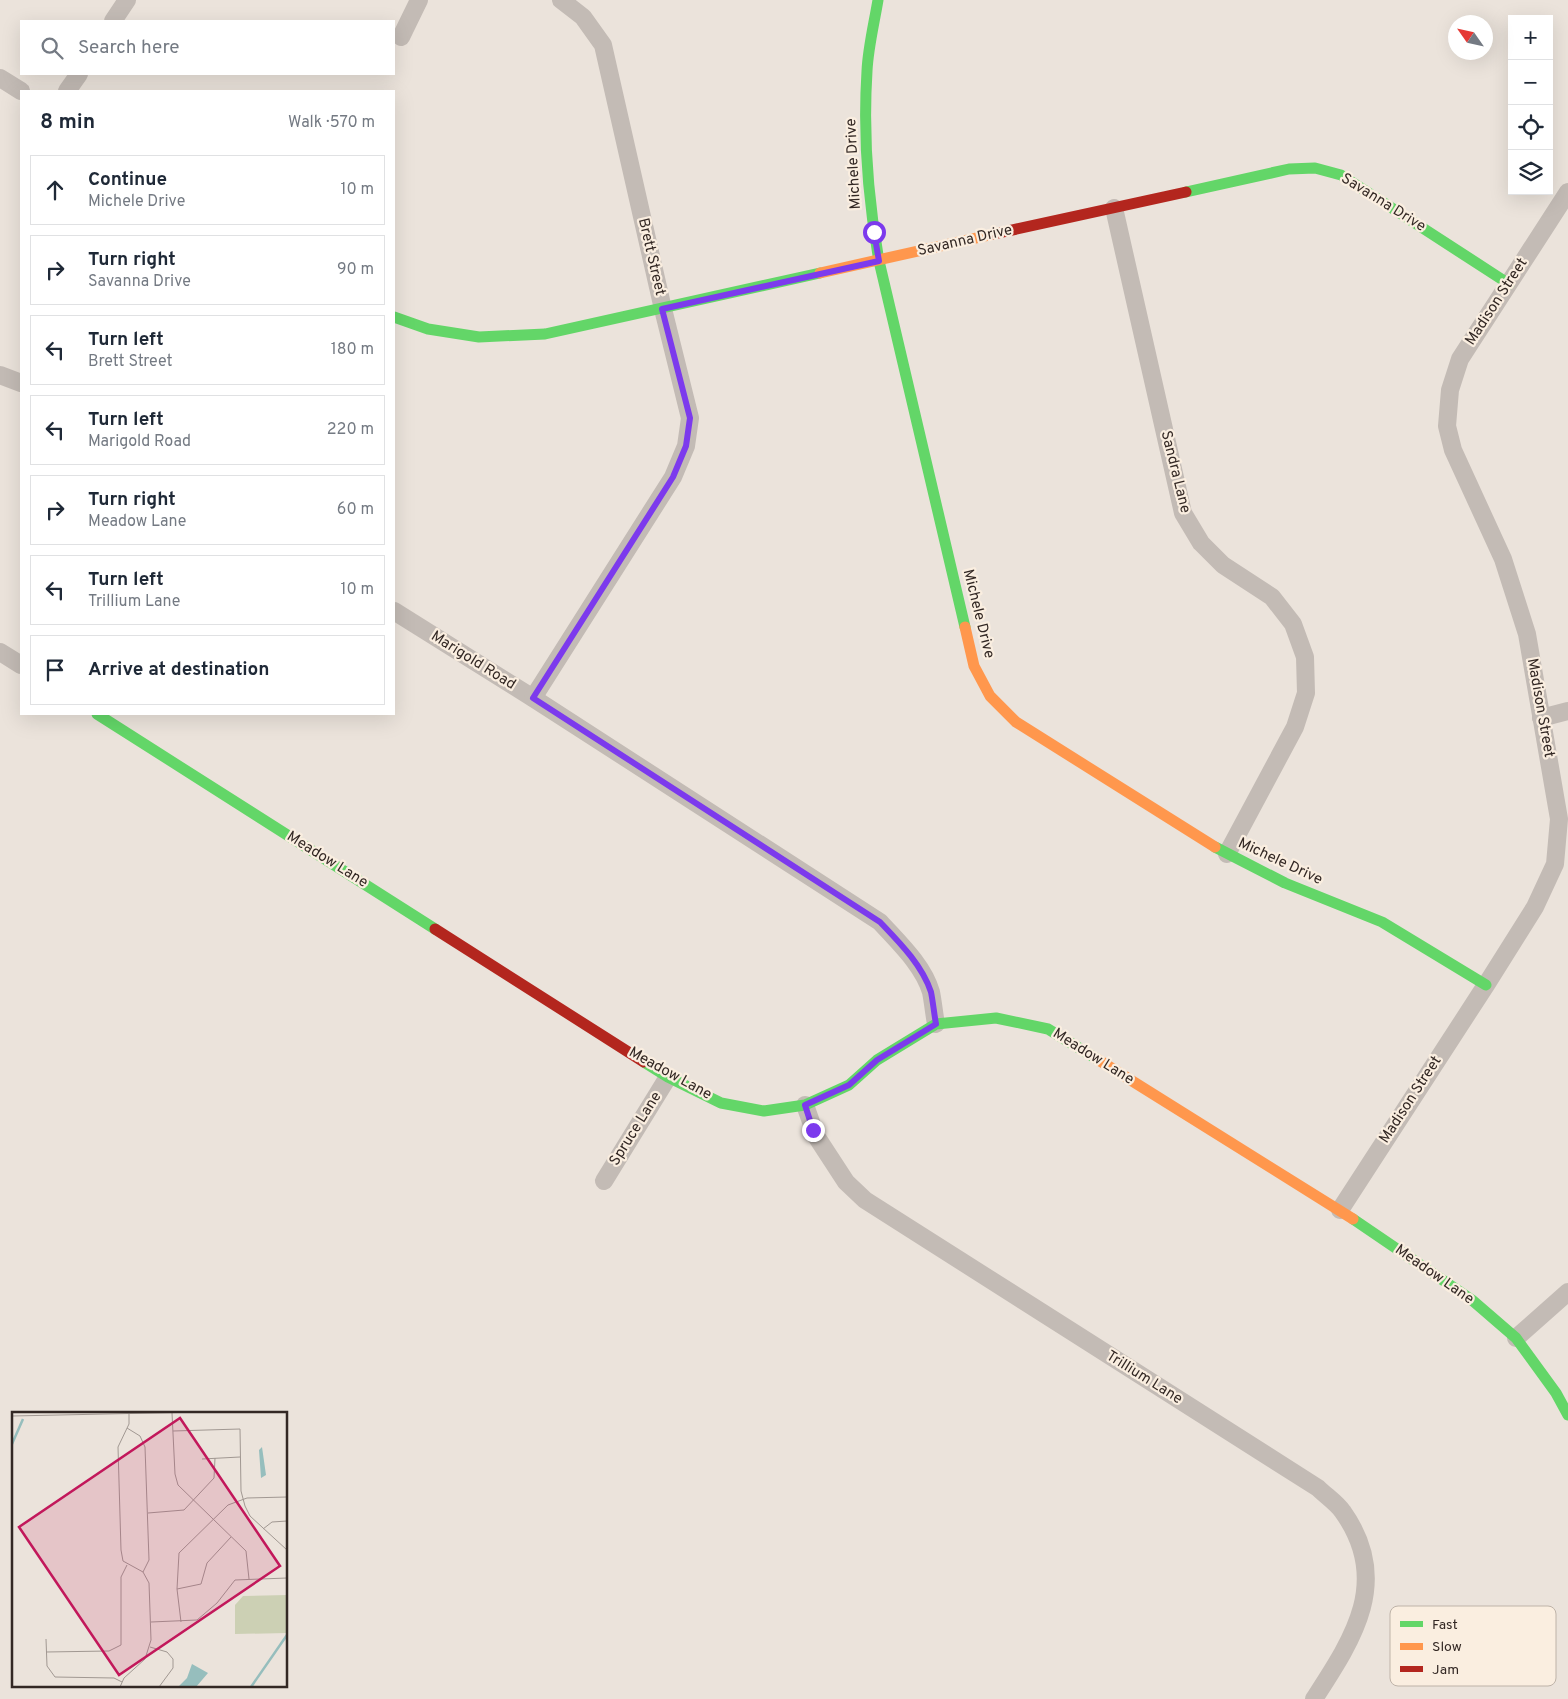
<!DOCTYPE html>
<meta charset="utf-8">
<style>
:root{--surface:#fff;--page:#f6f6f7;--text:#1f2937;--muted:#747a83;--line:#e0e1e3}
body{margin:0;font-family:Overpass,sans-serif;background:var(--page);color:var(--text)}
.controls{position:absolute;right:15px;top:15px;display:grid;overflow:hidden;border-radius:0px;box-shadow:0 5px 20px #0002}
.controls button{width:45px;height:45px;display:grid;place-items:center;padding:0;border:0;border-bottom:1px solid var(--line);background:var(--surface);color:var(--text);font:25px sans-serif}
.compass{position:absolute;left:1448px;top:15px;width:45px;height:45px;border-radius:50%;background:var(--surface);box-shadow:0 5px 20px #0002;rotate:304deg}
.stop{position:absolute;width:15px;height:15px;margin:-11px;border:4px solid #7c3aed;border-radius:50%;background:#fff}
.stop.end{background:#7c3aed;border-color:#fff;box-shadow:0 1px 5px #0008}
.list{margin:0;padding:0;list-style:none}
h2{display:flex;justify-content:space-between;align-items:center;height:65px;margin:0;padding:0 20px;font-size:21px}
h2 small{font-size:16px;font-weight:400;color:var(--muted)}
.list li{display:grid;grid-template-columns:32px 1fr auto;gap:15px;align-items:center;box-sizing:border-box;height:70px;margin:0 10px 10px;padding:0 10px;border:1px solid var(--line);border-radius:0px}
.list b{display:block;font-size:19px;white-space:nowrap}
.list p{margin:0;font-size:16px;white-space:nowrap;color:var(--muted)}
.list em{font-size:16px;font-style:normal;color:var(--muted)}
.icon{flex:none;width:28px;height:28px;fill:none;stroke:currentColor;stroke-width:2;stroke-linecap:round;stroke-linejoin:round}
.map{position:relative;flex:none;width:1568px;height:1699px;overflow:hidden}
.search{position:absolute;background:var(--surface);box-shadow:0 5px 20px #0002;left:20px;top:20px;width:375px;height:55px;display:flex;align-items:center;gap:12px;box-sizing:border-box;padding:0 18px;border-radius:0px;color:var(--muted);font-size:19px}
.panel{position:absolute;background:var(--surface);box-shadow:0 5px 20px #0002;left:20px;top:90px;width:375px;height:625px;border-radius:0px}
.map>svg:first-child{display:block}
</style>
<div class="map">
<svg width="1568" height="1699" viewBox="0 0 1568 1699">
<rect width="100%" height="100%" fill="#ebe3db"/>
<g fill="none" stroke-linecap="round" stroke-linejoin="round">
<g stroke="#c3bbb5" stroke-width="18">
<path d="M113,21L127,0"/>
<path d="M401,37L419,0"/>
<path d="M0,78L21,91"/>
<path d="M67,91L79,74"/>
<path d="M1114,208L1183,513L1201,543L1223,565L1272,597L1293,624L1305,657L1306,693L1295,727L1227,854"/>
<path d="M0,375L21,383"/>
<path d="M394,611L533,698L880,922C899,943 923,965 931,992C933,1002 934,1013 936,1024"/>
<path d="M0,652L21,665"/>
<path d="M533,698L673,477L686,446L690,418L663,309L603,45L583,17L561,0"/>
<path d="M1541,718L1568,711"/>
<path d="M805,1105L816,1136L846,1182L865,1200L1318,1488C1326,1496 1337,1503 1343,1512C1392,1581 1353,1639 1314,1699"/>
<path d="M604,1181L668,1077"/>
<path d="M1340,1210L1486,985L1535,907L1555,864L1559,819L1527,634L1503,559L1453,450L1447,426L1450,390L1460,359L1568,192"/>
<path d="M1516,1338L1568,1292"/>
</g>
<g stroke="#63d668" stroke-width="11">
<path d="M878,0C874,24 868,48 867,71C863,134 868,199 879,261L965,627"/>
<path d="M1186,192L1289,169L1315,168L1341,175L1509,284"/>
<path d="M394,317L428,329L479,337L545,334L820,273"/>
<path d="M97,714L435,929"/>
<path d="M1215,847L1285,883L1382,922L1486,985"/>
<path d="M644,1062L668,1077L721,1103L764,1111L805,1105L849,1085L877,1060L936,1024L996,1018L1048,1029L1097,1059"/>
<path d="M1353,1219L1472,1300L1516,1338L1556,1393L1568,1415"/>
</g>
<g stroke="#ff974d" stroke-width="11">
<path d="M820,273L994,234"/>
<path d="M965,627L974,666L990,696L1016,722L1215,847"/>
<path d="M1097,1059L1353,1219"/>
</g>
<g stroke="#b3261e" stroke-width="11">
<path d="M994,234L1186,192"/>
<path d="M435,929L644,1062"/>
</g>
</g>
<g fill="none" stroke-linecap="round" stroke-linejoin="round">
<path stroke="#7c3aed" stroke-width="6" d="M813,1130L805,1105L849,1085L877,1060L936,1024C934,1013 933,1002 931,992C922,965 900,943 880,922L533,698L673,477L686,446L690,418L662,309L879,261L874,232"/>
</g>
<g text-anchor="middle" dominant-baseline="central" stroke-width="4.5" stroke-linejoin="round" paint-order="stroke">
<g font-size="15" fill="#332824" stroke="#faeee0">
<text transform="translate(854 164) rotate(-93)">Michele Drive</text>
<text transform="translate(1383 203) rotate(32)">Savanna Drive</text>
<text transform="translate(965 241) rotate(-13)">Savanna Drive</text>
<text transform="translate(651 257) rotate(77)">Brett Street</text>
<text transform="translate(1497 302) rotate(-57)">Madison Street</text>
<text transform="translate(1175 472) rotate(76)">Sandra Lane</text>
<text transform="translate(978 614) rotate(76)">Michele Drive</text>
<text transform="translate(473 661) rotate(32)">Marigold Road</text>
<text transform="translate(1540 708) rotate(80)">Madison Street</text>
<text transform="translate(327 860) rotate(32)">Meadow Lane</text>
<text transform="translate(1280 862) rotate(25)">Michele Drive</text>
<text transform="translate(1093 1057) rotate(32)">Meadow Lane</text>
<text transform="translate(670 1074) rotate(29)">Meadow Lane</text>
<text transform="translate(1411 1100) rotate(-57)">Madison Street</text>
<text transform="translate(636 1129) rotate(-58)">Spruce Lane</text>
<text transform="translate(1434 1275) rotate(35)">Meadow Lane</text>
<text transform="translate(1144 1378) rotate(32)">Trillium Lane</text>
</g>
</g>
<g transform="translate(12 1412)">
<rect width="275" height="275" fill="#ebe3db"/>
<path d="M275,183V221L223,222V193L231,184Z" fill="#ccd0b4"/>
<path d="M250,35L254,63L249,66L247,38ZM180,252L196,261L184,275H166L175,266Z" fill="#96bebd"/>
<path fill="none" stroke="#96bebd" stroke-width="2.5" d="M0,32L11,7M239,275L275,223"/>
<path fill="none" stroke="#a19892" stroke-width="1" d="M160,1L163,62L166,73L234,139L237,167M0,4L189,0M115,16L128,24L133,35L137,148L131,160M161,19L228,17L229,79L233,94L238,104L275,138M190,47L228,45M136,101L172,98L202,66L203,46M251,117L260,110L275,109M165,177L189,172L195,151L219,125M139,210L185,208L205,191L223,168L275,166M169,210L165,177L167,141L216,93L235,86L275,85M34,227L35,254L43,265L102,266L110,270M138,235L155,240L161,247V256L147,275M34,240L97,239L109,233V165L115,153M108,275L112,266L133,247L139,228L137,171L131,160L111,149L109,138L106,35L117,12V0"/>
<path fill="#c2185b" fill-opacity="0.15" stroke="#c2185b" stroke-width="2.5" d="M168,6L268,154L107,263L7,115Z"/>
<rect width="275" height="275" fill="none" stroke="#332824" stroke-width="2.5"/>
</g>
<rect x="1390" y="1606" width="166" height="80" rx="8" fill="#faeee0" stroke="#beb3a8" stroke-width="1"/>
<rect x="1400" y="1621" width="23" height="6" fill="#63d668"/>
<rect x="1400" y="1643" width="23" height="7" fill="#ff974d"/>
<rect x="1400" y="1666" width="23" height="6" fill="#b3261e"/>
<g font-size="14" fill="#332824">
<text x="1432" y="1629">Fast</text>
<text x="1432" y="1651">Slow</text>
<text x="1432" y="1674">Jam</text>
</g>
</svg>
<div class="controls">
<button>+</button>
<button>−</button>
<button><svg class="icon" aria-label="locate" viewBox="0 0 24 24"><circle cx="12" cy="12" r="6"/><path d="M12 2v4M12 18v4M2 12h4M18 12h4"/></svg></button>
<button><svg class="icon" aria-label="layers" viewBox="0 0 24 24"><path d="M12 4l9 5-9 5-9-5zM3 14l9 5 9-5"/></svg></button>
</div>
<svg class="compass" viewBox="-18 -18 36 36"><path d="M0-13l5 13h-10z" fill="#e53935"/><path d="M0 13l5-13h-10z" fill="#747a83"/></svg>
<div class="stop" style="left:874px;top:232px"></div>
<div class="stop end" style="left:813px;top:1130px"></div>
<div class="search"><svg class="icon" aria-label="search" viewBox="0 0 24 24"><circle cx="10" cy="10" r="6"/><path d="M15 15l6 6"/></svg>Search here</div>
<section class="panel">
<h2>8 min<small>Walk · 570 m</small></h2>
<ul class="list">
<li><svg class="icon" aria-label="ahead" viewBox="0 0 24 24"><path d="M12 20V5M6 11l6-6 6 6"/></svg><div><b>Continue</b><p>Michele Drive</p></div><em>10 m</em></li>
<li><svg class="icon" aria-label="right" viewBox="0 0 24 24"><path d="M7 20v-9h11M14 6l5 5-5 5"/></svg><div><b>Turn right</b><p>Savanna Drive</p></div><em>90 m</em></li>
<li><svg class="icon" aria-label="left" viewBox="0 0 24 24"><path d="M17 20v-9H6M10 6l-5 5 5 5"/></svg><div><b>Turn left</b><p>Brett Street</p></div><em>180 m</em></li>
<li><svg class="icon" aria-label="left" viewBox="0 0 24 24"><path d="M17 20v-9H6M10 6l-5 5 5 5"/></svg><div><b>Turn left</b><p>Marigold Road</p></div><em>220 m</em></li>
<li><svg class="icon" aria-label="right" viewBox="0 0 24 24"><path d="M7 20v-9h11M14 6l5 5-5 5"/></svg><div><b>Turn right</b><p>Meadow Lane</p></div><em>60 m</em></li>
<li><svg class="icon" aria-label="left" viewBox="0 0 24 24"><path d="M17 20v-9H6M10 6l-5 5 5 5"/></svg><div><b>Turn left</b><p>Trillium Lane</p></div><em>10 m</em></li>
<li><svg class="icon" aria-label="arrive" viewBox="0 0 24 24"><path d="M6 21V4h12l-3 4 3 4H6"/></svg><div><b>Arrive at destination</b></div></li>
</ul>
</section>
</div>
